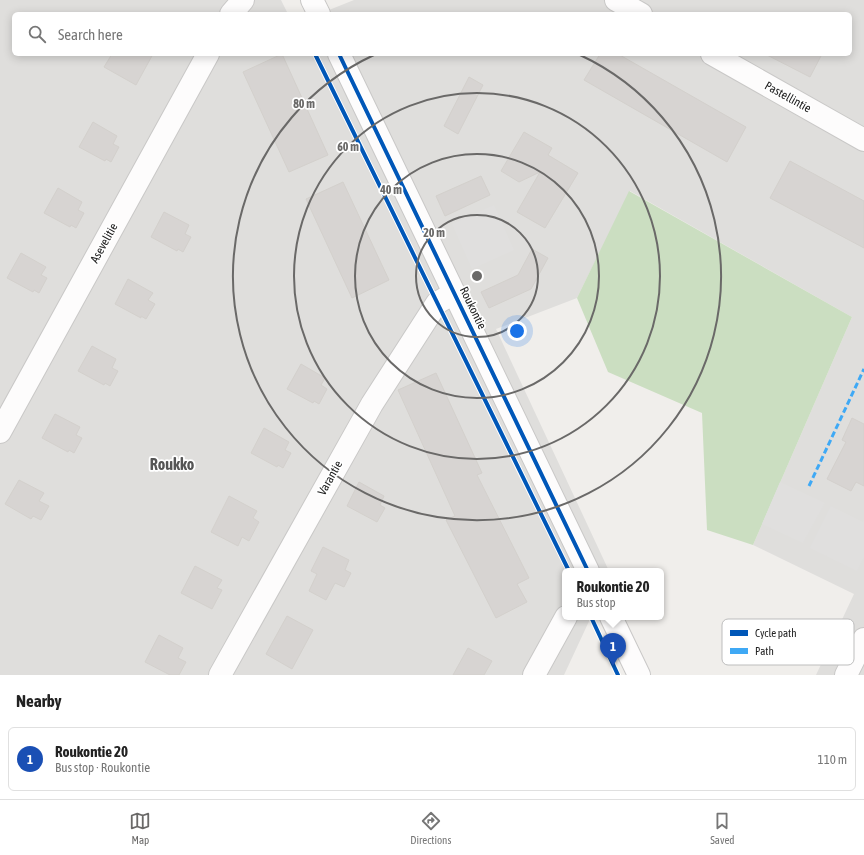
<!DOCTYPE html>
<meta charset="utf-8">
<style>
:root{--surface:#fff;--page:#f2f2f2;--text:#222;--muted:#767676;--line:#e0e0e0;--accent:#6a6968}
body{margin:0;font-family:"Asap Condensed",sans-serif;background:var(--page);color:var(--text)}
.you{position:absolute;left:517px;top:331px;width:14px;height:14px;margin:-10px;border:3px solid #fff;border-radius:50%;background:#1a73e8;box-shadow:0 0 0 6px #1a73e833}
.badge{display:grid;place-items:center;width:26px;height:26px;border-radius:50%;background:var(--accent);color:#fff;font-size:13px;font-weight:700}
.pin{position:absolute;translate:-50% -33px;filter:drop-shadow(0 1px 2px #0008)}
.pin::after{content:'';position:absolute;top:21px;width:14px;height:12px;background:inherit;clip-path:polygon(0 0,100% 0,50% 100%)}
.popup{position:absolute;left:562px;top:568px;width:102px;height:52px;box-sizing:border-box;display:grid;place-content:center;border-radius:6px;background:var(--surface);filter:drop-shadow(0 1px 3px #0005);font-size:13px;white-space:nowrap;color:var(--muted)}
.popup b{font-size:15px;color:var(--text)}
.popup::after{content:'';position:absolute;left:50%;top:100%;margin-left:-8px;border:8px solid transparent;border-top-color:var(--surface)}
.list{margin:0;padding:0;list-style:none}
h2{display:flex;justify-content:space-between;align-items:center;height:52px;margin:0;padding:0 16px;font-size:17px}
h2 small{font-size:13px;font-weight:400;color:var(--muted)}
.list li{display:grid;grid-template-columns:26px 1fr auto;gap:12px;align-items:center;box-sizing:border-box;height:64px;margin:0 8px 8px;padding:0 8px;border:1px solid var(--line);border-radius:6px}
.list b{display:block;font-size:15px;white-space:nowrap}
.list p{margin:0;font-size:13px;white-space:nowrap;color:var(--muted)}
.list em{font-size:13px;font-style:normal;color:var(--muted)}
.icon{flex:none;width:22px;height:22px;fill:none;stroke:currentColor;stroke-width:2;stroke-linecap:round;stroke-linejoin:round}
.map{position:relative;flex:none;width:864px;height:675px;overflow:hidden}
.search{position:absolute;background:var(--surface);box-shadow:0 2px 10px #0003;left:12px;right:12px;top:12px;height:44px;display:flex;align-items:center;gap:10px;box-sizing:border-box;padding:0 14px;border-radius:6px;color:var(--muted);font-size:15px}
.sheet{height:124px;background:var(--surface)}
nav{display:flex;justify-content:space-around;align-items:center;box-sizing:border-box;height:56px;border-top:1px solid var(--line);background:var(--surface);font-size:11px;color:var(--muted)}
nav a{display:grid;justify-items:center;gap:2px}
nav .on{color:var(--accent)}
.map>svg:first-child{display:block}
</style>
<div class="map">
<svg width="864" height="675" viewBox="0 0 864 675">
<rect width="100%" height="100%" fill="#f0eeeb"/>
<path fill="#dfdedc" d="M0,0H281L288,14H14V54H850V14H319L354,0H864V675H816L854,594L753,545L852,317L630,191L577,298L496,329L609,571H565V617H591L564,675H0Z"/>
<path fill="#cbdec1" d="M629,191L852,317L753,545L707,530L702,413L608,372L577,298Z"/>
<g fill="#e0dfde">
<path d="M494,205L514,250L472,269L452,224Z"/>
<path d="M780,482L825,503L803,543L762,524Z"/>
<path d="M831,506L863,522L864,520V557L857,571L810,548Z"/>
</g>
<g fill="#d7d4d2" stroke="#d3d0cc">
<path d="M112,54H153L136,85L104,67Z"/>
<path d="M282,54L328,155L289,172L243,72Z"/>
<path d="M600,54H618L746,127L727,162L584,80Z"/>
<path d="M765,54H822L810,77Z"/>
<path d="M469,77L483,85L458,134L444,126Z"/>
<path d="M93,122L117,136L113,144L119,147L111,162L106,159L105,161L79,147Z"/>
<path d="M524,132L552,148L548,155L578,173L545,228L517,212L540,172L519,182L501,171Z"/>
<path d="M790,161L864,201V248L770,198Z"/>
<path d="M481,176L490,195L445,216L436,196Z"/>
<path d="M343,182L389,280L352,298L306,199Z"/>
<path d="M58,188L82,202L78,210L84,213L76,228L71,225L70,227L44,213Z"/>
<path d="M164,212L189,225L185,234L191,237L183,252L178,249L177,251L151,237Z"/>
<path d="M532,249L548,258L531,289L489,308L481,292L518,275Z"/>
<path d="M21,253L46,267L41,275L47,278L39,293L34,290L33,292L7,278Z"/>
<path d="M128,279L153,293L148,300L155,304L146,319L141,316V318L115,304Z"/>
<path d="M92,346L116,359L112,368L118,371L110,386L105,383L104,385L78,371Z"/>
<path d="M301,364L325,378L321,385L327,389L319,404L314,401L313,403L287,389Z"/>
<path d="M436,373L482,473L477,475L529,578L517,584L527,602L496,618L446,520L455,516L398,390Z"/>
<path d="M55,414L80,427L76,435L82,438L74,453L69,450L68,452L42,438Z"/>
<path d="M852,418L864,424V486L856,482L851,491L827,479L846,442L842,440Z"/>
<path d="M264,428L289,442L285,450L291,453L283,468L278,465L277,467L251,453Z"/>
<path d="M19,480L44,493L39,501L49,506L41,520L33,516L31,519L5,504Z"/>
<path d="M359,482L384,496L380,505L385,508L377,522L347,506Z"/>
<path d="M229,496L257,511L253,518L259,522L249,541L242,537L238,546L211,532Z"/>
<path d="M323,547L349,560L345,570L351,573L344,587L335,583L326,600L309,591L317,574L311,571Z"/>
<path d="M195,566L222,580L217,588L222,590L212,609L181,593Z"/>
<path d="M287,616L313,630L292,669L266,654Z"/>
<path d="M159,635L183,648L178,658L186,662L179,675H170L145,662Z"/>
<path d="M468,648L492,661L484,675H453Z"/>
</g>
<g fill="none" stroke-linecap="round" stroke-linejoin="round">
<g stroke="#c9c8c7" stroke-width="24">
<g id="minor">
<path d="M312,0L319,14"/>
<path d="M616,0L641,14"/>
<path d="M231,14L243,0"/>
<path d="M339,54L588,571"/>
<path d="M712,54L864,140"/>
<path d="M0,432L208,54"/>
<path d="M611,617L639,675"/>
<path d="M220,675L372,404L437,303L454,293"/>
<path d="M534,675L566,617"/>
<path d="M846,675L864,639"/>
</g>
</g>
<use href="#minor" stroke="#fdfcfc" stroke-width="22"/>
<path stroke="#3fa9f5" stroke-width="3" stroke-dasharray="6 3" stroke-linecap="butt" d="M809,486L864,369"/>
<g stroke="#fff" stroke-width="6">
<g id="cycleway">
<path d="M315,54L569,571"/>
<path d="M339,54L588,571"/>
<path d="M591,617L618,675"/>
</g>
</g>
<use href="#cycleway" stroke="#0057b8" stroke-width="4"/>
</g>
<g fill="none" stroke="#6a6968" stroke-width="2">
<circle cx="477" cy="276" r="61"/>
<circle cx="477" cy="276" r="122"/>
<circle cx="477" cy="276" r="183"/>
<path d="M580 55A244 244 0 1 1 374 55"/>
</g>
<g text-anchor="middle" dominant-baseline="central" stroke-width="3.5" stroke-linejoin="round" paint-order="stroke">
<g font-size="12" fill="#222" stroke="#fff">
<text transform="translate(788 97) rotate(29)">Pastellintie</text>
<text transform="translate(104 243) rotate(-61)">Asevelitie</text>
<text transform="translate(473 308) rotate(64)">Roukontie</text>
<text transform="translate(330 478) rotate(-61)">Varantie</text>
</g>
<g font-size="16" font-weight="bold" fill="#555" stroke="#fff">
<text x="172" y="464">Roukko</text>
</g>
</g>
<rect x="722" y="619" width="132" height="46" rx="6" fill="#fff" stroke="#bdbdbd" stroke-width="1"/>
<rect x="730" y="630" width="18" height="6" fill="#0057b8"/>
<rect x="730" y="648" width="18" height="6" fill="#3fa9f5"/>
<g font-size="11" fill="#222">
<text x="755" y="637">Cycle path</text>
<text x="755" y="655">Path</text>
</g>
<circle cx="477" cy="276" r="6" fill="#6a6968" stroke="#fff" stroke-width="2"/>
<g font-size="12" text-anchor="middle" font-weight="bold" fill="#6a6968" stroke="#fff" stroke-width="3.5" stroke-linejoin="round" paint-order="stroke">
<text x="304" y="108">80 m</text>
<text x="348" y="151">60 m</text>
<text x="391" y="194">40 m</text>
<text x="434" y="237">20 m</text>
</g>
</svg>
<div class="you"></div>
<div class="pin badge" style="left:613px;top:666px;background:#1a4fb4">1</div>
<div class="popup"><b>Roukontie 20</b>Bus stop</div>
<div class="search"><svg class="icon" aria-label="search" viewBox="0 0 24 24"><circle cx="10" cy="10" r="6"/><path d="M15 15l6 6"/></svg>Search here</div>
</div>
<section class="sheet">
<h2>Nearby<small></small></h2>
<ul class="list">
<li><span class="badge" style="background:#1a4fb4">1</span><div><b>Roukontie 20</b><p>Bus stop · Roukontie</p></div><em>110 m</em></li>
</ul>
</section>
<nav>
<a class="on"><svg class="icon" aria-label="map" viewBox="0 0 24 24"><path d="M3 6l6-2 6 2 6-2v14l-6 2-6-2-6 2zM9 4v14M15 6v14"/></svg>Map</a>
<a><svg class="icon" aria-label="directions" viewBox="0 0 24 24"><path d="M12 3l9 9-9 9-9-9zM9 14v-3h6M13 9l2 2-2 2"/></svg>Directions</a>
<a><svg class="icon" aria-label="saved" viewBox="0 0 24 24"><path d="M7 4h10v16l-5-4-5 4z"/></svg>Saved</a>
</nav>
